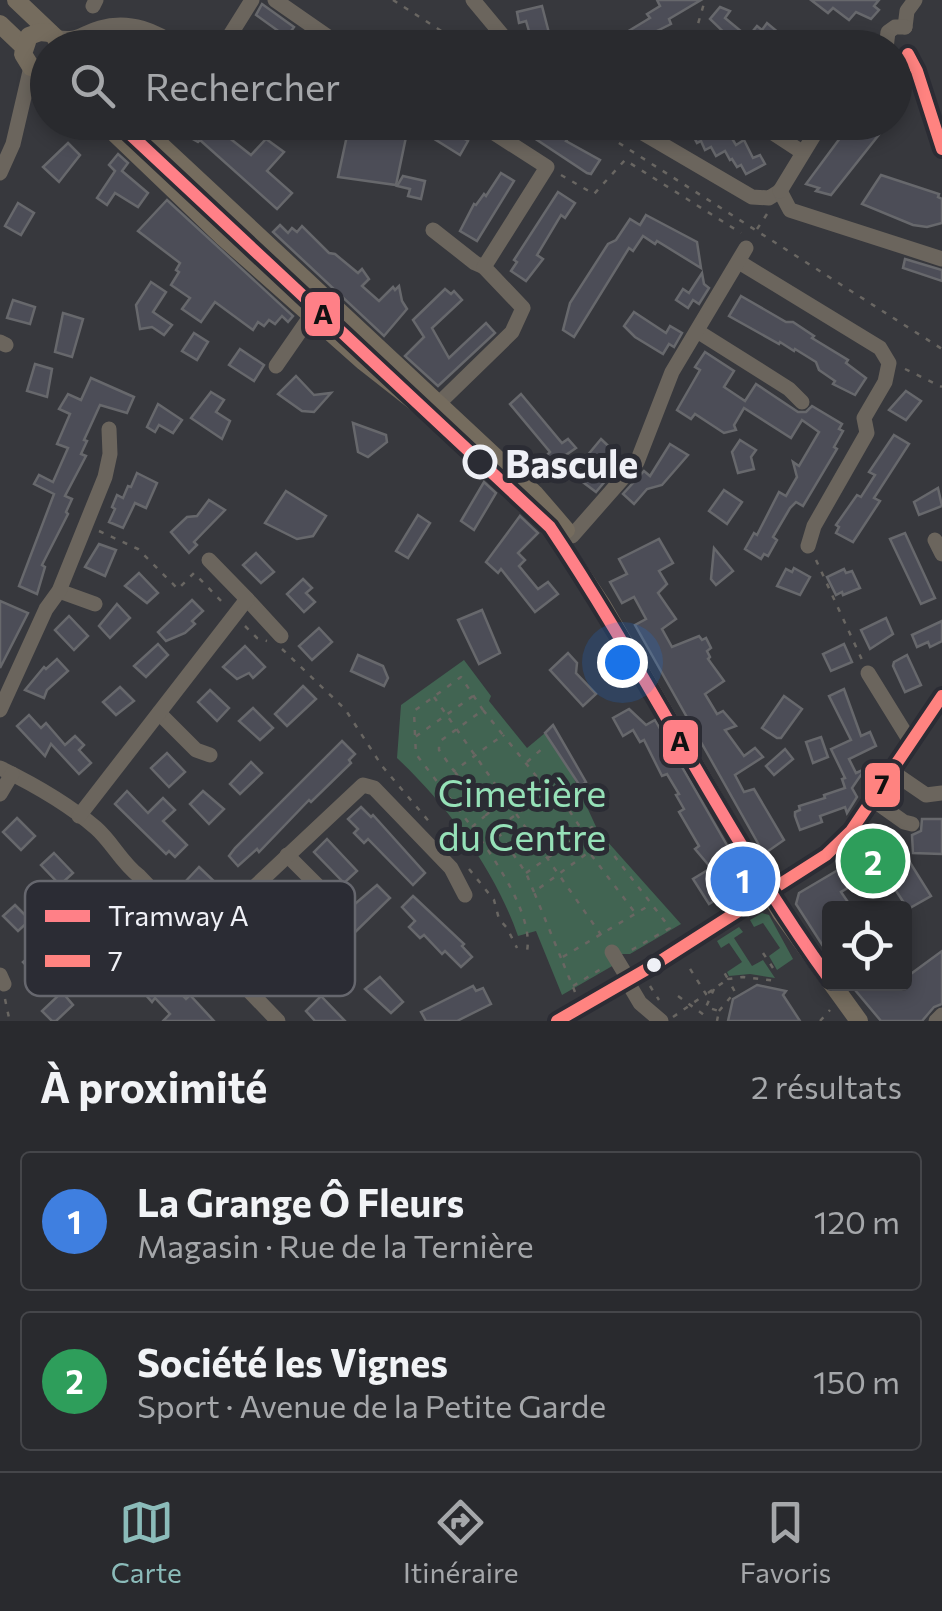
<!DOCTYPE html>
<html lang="fr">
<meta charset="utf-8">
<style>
:root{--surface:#292a2e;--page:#35363a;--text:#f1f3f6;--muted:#a5a7aa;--line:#45464a;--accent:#8bbbb9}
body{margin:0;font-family:Commissioner,sans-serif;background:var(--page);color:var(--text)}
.controls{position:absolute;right:30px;bottom:30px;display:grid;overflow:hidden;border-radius:10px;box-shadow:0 5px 15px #0003}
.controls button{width:90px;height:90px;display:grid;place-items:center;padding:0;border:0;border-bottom:2px solid var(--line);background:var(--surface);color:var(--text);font:50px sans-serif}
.you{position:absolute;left:622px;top:662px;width:35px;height:35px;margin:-25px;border:8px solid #fff;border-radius:50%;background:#1a73e8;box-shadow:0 0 0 15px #1a73e833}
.badge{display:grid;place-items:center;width:65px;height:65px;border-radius:50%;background:var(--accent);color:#fff;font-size:32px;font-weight:700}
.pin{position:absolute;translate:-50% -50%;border:5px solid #fff;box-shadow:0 2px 10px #0006}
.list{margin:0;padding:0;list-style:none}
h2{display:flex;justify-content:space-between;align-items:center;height:130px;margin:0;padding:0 40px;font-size:42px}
h2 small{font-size:32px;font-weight:400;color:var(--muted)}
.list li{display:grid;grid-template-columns:65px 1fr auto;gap:30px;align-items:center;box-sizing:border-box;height:140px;margin:0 20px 20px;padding:0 20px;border:2px solid var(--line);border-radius:10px}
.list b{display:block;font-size:38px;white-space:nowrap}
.list p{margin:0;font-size:32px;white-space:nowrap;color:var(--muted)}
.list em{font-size:32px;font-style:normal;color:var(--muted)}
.icon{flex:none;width:55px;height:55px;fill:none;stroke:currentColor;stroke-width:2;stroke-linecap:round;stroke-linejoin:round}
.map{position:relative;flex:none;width:942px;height:1021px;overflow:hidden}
.search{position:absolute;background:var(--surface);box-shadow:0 5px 15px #0003;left:30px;right:30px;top:30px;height:110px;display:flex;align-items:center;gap:25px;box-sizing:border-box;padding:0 35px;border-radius:55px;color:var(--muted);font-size:38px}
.sheet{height:450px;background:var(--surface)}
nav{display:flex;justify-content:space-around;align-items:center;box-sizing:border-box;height:140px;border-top:2px solid var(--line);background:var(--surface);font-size:28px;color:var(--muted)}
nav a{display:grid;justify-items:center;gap:5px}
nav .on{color:var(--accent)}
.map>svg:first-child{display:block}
</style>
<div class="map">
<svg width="942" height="1021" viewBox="0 0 942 1021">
<rect width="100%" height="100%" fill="#37383d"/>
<g fill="#416452">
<path d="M115,123H129L233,220L226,227Z"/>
<path d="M238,224L374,351L368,358L231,231Z"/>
<path d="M464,660L491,696L489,701L527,748L545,733L570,770L598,831L681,924L630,954H617L614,965L562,995L536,931L518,936C495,870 448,806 397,758L401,705Z"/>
<path d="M762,913L769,915L793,959L777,970L769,956L780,948L763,923L754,927L750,920Z"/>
<path d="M739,927L743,932L734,938L752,966L763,960L775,978L750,974L729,976L727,972L742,962L729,943L721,948L717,941Z"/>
</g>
<g fill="#4c4d57" stroke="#67686c" stroke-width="2.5">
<path d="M657,0H701L669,19L671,24L657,31L661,37L636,48L627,32L650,18L647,14L660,6Z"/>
<path d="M811,0H879L874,6L879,10L871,19L856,12L849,20L833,8L828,13Z"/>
<path d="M262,4L294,27L289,34L308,48H265L277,30L256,15Z"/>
<path d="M542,6L549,33L531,38L526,21L519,23L517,12Z"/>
<path d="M720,7L730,11L725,18L748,37L757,26L762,30L767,23L797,48H740L710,19Z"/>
<path d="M174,122H209L251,155L266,139L284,152L267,171L292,193L277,209L200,140L198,142L191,138Z"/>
<path d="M371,122H402L399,136L406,137L396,185L338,177L348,131L364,135Z"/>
<path d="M436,122L468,141L460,155L428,135Z"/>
<path d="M510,122H545L569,137L566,141L600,160L591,174L587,173Z"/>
<path d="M686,122H714L718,131L725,127L736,145L744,140L753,158L760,155L765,164L746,174L741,165L737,167L732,159L730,160L725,151L716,156L711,147L705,150L701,141L697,143Z"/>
<path d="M852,122H889L831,195L816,191L819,188L806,184Z"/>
<path d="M68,143L80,155L59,182L43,167Z"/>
<path d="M118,154L128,163L122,171L148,193L138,207L115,193L107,205L97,198L115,171L109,165Z"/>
<path d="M501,173L514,181L477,241L460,231L474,204L476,205L484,194L486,196Z"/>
<path d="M881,175L939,194L938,197L942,199V223L927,227L913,225L862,204Z"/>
<path d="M403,176L425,181L421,199L408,196L410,189L397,186Z"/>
<path d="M558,192L575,203L565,218L561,215L537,255L543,259L526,281L511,271L517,262L514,260Z"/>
<path d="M167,200L293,316L288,322L282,316L275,324L269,320L264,326L258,322L253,330L215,302L201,322L182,309L190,298L171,285L179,272L176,270L180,263L138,231Z"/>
<path d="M18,203L34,213L21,235L5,226Z"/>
<path d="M646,215L697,242L701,268L657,241L655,244L643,236L633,251L629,248L574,337L563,330L570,303L608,244L616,240L630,219L640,225Z"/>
<path d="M280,225L288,233L292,228L297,232L302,226L329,253L335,254L358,273L362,269L369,279L362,286L379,301L393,287L395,290L399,286L402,301L407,309L384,336L273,232Z"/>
<path d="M905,259L942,270V281L903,268Z"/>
<path d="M702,273L704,284L709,288L699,304L693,300L688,308L676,300L683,289L689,293Z"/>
<path d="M151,282L166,292L153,312L172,325L164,335L152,327L140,329L136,305Z"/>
<path d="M445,289L451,294L454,291L462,300L432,328L449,358L486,323L495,333L438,386L405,356L424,337L413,320Z"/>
<path d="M741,296L786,322H793L814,336L812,338L848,360L846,363L866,378L855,395L833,384L835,381L819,370L816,362L795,349L794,351L780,342L779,344L729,316Z"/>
<path d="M13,300L35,307L30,324L7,318Z"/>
<path d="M634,312L666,333L670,326L682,333L674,347L669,344L663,354L635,337L624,326Z"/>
<path d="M63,313L83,319L72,357L55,352Z"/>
<path d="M194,333L208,342L197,360L182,351Z"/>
<path d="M240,349L264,365L254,381L229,365Z"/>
<path d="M705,352L734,371L724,387L745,401L756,384L798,412H806L812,406L842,424L839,429L843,431L834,447L837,449L803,506L796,502L790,508L773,537L777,540L768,556L764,554L761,559L745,549L754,533L757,535L779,492L786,496L797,477L793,462L799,466L819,432L802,420L791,438L744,408L734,425L736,430L724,433L695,414L691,419L677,410L700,370L695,367Z"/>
<path d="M35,364L52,369L47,397L27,391Z"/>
<path d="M296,376L314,395L331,393L314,412L302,411L278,394Z"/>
<path d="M91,378L134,397L127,413L100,405L84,440L87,441L81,454L86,456L65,496L72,499L66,512L68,514L42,565L45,567L37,594L19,586L54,494L34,484L39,475L53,482L68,448L57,444L70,414L59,409L68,394L81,400Z"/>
<path d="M906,391L921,401L906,420L889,410Z"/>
<path d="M211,392L224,400L216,412L230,421L222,439L191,418Z"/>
<path d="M521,394L562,443L568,439L576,448L554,463L547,455L550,452L510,404Z"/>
<path d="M158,404L182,420L173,433L159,425L155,432L147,427Z"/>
<path d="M353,423L386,435L387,442L368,457L358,452Z"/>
<path d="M894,435L909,444L874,498L880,501L853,542L836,533L839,527L836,525L857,495L861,497L875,475L869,472Z"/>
<path d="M601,439L623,460L604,478L606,480L596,492L572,474Z"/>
<path d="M740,440L756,450L751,457L754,469L738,473L732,452Z"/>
<path d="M670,444L688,455L662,485L647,489L634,504L623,494L644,471L650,476Z"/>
<path d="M137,473L157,483L146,508L135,503L123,528L109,522L115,509L112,507L117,495L123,498L128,486L131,487Z"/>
<path d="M484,482L496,493L474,530L461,521Z"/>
<path d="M938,488L942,506L919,515L914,502Z"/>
<path d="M724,490L742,502L727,524L709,511Z"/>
<path d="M286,491L326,516L313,536L297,539L265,523Z"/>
<path d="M209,500L225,510L194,542L197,545L189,553L171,532L187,517L197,516Z"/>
<path d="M418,515L430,523L408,558L396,551Z"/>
<path d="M520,516L538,533L518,553L525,560L519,566L538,589L548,582L558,594L535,612L501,569L498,573L486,562Z"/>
<path d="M905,533L935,598L921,604L890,539Z"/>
<path d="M659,539L673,563L659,571L667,584L658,593L676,619L662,629L672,647L699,636L702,640L706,638L711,648L707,651L710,657L708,659L724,681L705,694L717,714L723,711L736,726L725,730L744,756L755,748L763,757L735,775L744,792L754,789L784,840L764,854L635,625L646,619L634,597L622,603L610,582L627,574L619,559Z"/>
<path d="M99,544L116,550L105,576L85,567Z"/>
<path d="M714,548L733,571L716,585L711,579Z"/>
<path d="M256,553L274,572L261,583L243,565Z"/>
<path d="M794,568L810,577L800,595L777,586L786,569L792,572Z"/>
<path d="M844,569L846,573L852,571L860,588L843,595L842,592L836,595L827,577Z"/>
<path d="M139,573L158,593L147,603L125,586Z"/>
<path d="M303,579L312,588L306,593L315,602L304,612L287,594Z"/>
<path d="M192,600L203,611L192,621L195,624L185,633L166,641L158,632Z"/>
<path d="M0,601L28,613L0,668Z"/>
<path d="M117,604L130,618L110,638L99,626Z"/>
<path d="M482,610L500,653L479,664L458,620Z"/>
<path d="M69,616L88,636L74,650L55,630Z"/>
<path d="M886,618L893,634L870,649L861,630Z"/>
<path d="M942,621V641L930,647L928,642L917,647L912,635Z"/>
<path d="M319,628L332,642L312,660L299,646Z"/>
<path d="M158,644L168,655L146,677L134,666Z"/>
<path d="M844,644L852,662L831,671L823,654Z"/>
<path d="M245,646L265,667L253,678L249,673L237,679L223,667Z"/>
<path d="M568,653L577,663L576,673L596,694L583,706L550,670Z"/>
<path d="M358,655L383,666L388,678L384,686L351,671Z"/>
<path d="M907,655L921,685L905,692L893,666L894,662Z"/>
<path d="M57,659L68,671L47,690L44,698L25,690L44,667L46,669Z"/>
<path d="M303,686L316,699L287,726L275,714Z"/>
<path d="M120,687L134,701L116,715L103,702Z"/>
<path d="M844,689L861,736L870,732L876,746L849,759L856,773L865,769L852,788L857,797L847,813L845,807L820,816L822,822L800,830L795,816V812L800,810L799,806L825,798L824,795L845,788L842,779L845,778L831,749L851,740L829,696Z"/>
<path d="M210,690L229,708L217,721L198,702Z"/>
<path d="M784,696L802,709L781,738H777L762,728Z"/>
<path d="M253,708L273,728L260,740L239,721Z"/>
<path d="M629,709L646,725L655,720L747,880L709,904L693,879L711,868L695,849L699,846L679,812L684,809L676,795L679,794L667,774L662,776L644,740L640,742L633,730L623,736L613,718Z"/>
<path d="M29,715L41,728L46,723L65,745L75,736L84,745L79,750L91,763L79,774L51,744L45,756L17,726Z"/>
<path d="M553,725L586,782L580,786L545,733Z"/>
<path d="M821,737L828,757L813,763L806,742Z"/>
<path d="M342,741L355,754L349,760L351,763L311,802L309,800L259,852L257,849L238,866L229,856L235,848Z"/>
<path d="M785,749L793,759L774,775L766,766Z"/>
<path d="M167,753L185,772L169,787L151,768Z"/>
<path d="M251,762L262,773L240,794L230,784Z"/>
<path d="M127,791L148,813L163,798L175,810L163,821L187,845L175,857L169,851L166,854L115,804Z"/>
<path d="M203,791L224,809L209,824L190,804Z"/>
<path d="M361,807L371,817L373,815L425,873L413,885L368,839L364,843L354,833L358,829L348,819Z"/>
<path d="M17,818L35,836L21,850L3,832Z"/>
<path d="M922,819H942V854L913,853L912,835L921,831Z"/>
<path d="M894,837L931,896L908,909L881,868L841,892L852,908H830V957L796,904L799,893Z"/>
<path d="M327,839L357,871L344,883L314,852Z"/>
<path d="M54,853L73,873L60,885L41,865Z"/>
<path d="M199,867L218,885L205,898L184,883Z"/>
<path d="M377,885L390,898L341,946L328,932L344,917L342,915Z"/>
<path d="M413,896L464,944L462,946L472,957L461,967L445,951L442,954L424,935L420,938L409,927L415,921L402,907Z"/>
<path d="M15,905L30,920L18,931L3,916Z"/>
<path d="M36,951L55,971L42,982L23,962Z"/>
<path d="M942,951V1004L934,1007L922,1021H881L850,984H904V979Z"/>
<path d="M152,963L186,999L190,995L214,1021H163L170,1014L155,998L152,1002L143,992L149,987L138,976Z"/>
<path d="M380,977L403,1002L391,1013L365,989Z"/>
<path d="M757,985L786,991L783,995L800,1021H728L733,999Z"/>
<path d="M473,986L476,991L483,988L491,1004L457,1021H426L421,1012Z"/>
<path d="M62,992L73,1005L56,1021H52L42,1011Z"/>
<path d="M321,996L345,1021H315L306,1011Z"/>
</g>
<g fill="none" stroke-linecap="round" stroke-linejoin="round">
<g stroke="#696662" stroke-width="2.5" stroke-dasharray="5 8" stroke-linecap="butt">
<path d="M393,0L468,48"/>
<path d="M699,48L695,34L705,0"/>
<path d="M586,122L942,349"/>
<path d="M561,175L594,194L625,160L741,233"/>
<path d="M757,229L769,211"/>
<path d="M905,369L942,387"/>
<path d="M99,531L138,549L178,589L194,573L226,606"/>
<path d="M816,560L863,662"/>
<path d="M245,626L257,638L267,641"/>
<path d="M282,649L345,709L382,766L432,825"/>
<path d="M473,696L415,737L416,754C448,798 537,898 527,951"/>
<path d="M434,697L604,939"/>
<path d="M483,710L503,735L454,771L439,750V742Z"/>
<path d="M415,735L414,711L461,677L483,710"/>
<path d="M527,762L544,747"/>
<path d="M455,772L486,815L537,777L503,735"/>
<path d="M555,789L584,833"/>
<path d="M472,827L485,816"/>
<path d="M590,851L602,842"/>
<path d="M469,869L494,900L499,919L507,928L517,948"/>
<path d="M526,873L592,827L670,928L628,952"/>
<path d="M534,892L526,873L496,829L564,780"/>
<path d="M763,953L775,971"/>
<path d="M561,958L534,892L589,852L636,914"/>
<path d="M573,986L606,966"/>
<path d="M650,986L659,1000"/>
<path d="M714,989L706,1007L719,1011L717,1021"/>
<path d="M575,992L561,958L650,905"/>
<path d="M708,993L728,979L724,972L726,968"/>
<path d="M678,996L704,1015"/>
<path d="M5,999L9,1018L5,1021"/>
<path d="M719,1011L735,992L728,979L743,977L777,981"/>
<path d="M673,1017L706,994L687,964"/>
<path d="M820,1021L830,1010"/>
</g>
<g stroke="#6b655d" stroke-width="15">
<path d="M275,0L344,48"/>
<path d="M473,0L513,48"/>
<path d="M93,6L96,0"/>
<path d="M905,27L907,11L915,0"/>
<path d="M55,37C78,42 79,34 100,28C130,19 156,31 181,48"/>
<path d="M222,48L252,0"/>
<path d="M886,48L888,32L895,27H905"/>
<path d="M908,54L917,71L942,149"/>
<path d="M624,122L752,197L769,198L780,191"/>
<path d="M756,122L802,152"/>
<path d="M0,173L13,144L31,67"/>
<path d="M780,191L790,210L942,259"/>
<path d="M780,191L822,122"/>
<path d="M433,230L475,263L484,267"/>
<path d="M739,262L880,348L889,363L885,382L864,418L867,433L814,526L808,546"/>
<path d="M697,331L789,389L802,402"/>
<path d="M0,342L6,345"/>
<path d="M276,366L312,314"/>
<path d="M432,410L512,332L523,308L484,267L547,167L477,122"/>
<path d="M572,536L637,462L672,372L746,248"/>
<path d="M935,540L942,554"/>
<path d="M59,591L95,604"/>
<path d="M247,599L281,636"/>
<path d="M868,673L910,741"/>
<path d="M0,710L46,609L59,591L105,477L110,454L109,429"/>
<path d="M159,713L196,750L210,755"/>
<path d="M0,768C33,784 68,804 96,828C112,842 121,862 139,876L278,1021"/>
<path d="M891,771L926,795L942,793"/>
<path d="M0,794L12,774"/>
<path d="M873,800L904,822L912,824"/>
<path d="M79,816L247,599L209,560"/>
<path d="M287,855L332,900"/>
<path d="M200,938L363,785L374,788L451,868L465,895"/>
<path d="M612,952L629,980"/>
<path d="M0,975L4,984"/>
<path d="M627,981L640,1003L661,1021"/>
<path d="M557,1021L654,965L826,855L851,831L873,800L942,696"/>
<path d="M936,1021L942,1015"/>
</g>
<g stroke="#756c5e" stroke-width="18">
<path d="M16,0L55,37L61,48"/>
<path d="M0,24L23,46"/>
<path d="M48,69L31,67L23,54L29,36L40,32L50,33"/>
<path d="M103,122L223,237L364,362L429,413L550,527L602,605L781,913L859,1021"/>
<path d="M136,122L535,494L566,530"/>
</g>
<g stroke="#2b2c34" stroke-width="20">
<g id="bus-1">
<path d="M908,54L917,71L942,149"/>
<path d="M557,1021L654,965L826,855L851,831L942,696"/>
</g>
</g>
<use href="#bus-1" stroke="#ff8380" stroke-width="12"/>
<g stroke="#2b2c34" stroke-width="20">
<path id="tram-1" d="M117,122L550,527C649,675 726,836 830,980"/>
</g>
<use href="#tram-1" stroke="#ff8087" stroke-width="12"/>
</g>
<circle fill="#2b2c34" stroke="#eff0f6" stroke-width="5" cx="480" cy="462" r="15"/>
<circle fill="#eff0f6" stroke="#2b2c34" stroke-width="4" cx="654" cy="965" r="9"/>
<g text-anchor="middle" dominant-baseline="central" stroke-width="10" stroke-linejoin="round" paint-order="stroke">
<g font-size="38" font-weight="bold" fill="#eff0f6" stroke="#2b2c34" text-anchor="start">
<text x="505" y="462">Bascule</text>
</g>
<g font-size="38" fill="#96e1b8" stroke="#2b2c34">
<text x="522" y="791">Cimetière<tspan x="522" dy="44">du Centre</tspan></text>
</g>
</g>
<rect x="25" y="881" width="330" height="115" rx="15" fill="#2b2c34" stroke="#66676e" stroke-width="2.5"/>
<rect x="45" y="910" width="45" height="12" fill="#ff8087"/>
<rect x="45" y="955" width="45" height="12" fill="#ff8380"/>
<g font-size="28" fill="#eff0f6">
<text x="108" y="926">Tramway A</text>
<text x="108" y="971">7</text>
</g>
<g stroke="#2b2c34" stroke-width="4">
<rect x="303" y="290" width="39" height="48" rx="10" fill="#ff8087"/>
<rect x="661" y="718" width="39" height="48" rx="10" fill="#ff8087"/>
<rect x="863" y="761" width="39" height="48" rx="10" fill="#ff8380"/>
</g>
<g font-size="28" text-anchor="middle" font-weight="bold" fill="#111">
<text x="323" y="324">A</text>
<text x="680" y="751">A</text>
<text x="882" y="794">7</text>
</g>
</svg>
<div class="controls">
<button><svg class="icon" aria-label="locate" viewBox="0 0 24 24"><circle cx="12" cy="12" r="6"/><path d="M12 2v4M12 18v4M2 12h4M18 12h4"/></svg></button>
</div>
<div class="you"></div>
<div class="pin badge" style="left:743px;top:879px;background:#3f7fe0">1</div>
<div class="pin badge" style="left:873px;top:861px;background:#2e9e5b">2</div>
<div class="search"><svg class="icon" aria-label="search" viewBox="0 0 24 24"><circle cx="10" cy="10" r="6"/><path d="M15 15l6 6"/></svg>Rechercher</div>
</div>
<section class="sheet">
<h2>À proximité<small>2 résultats</small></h2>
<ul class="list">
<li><span class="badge" style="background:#3f7fe0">1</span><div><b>La Grange Ô Fleurs</b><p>Magasin · Rue de la Ternière</p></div><em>120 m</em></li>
<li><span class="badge" style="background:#2e9e5b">2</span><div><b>Société les Vignes</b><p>Sport · Avenue de la Petite Garde</p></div><em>150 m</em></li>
</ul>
</section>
<nav>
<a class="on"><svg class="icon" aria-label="map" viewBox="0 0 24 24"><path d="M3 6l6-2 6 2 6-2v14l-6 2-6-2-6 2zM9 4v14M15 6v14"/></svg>Carte</a>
<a><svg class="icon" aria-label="directions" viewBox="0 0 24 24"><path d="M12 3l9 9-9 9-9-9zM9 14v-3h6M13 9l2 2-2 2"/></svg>Itinéraire</a>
<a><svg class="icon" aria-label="saved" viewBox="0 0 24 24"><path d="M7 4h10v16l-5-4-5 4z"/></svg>Favoris</a>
</nav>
